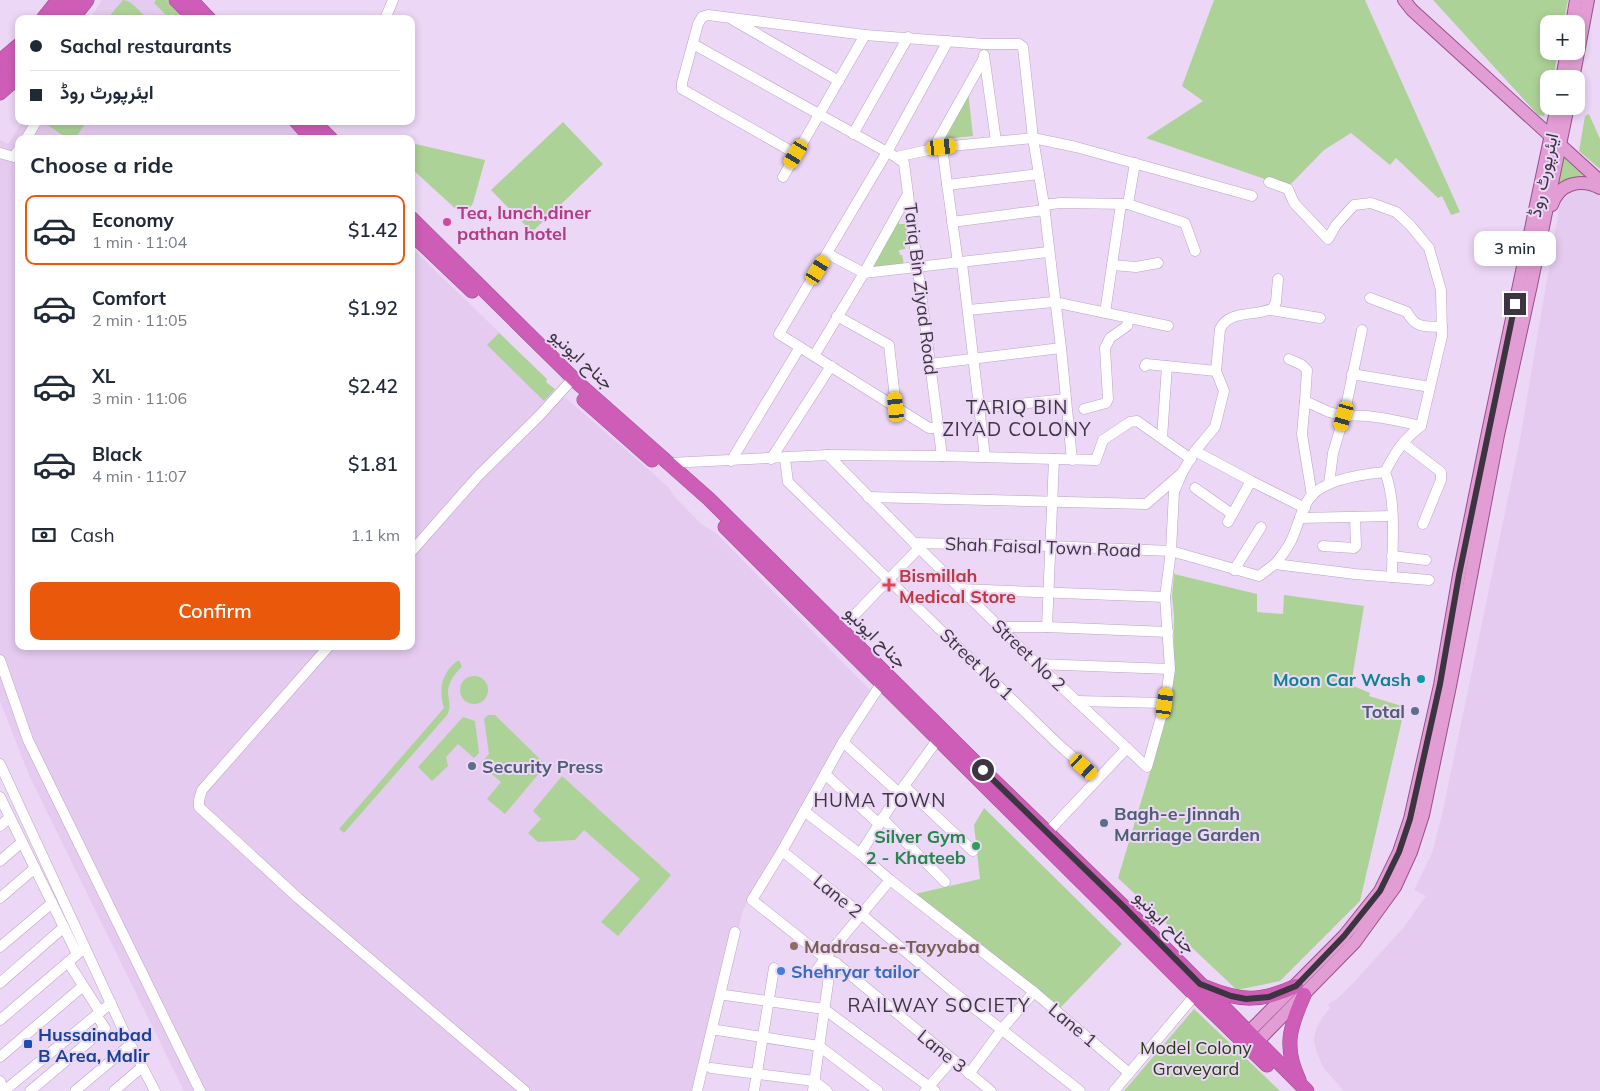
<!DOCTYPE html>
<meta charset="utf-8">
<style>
:root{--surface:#fff;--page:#f6f6f7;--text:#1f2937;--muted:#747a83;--line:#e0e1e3;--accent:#ea580c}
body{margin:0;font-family:Mulish,Vazirmatn,sans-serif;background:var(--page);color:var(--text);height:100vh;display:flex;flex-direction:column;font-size:19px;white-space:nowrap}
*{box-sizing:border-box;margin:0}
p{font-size:16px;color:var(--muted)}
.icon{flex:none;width:28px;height:28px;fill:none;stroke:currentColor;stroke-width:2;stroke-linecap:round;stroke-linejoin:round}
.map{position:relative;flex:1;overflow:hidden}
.drawer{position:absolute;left:15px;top:135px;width:400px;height:515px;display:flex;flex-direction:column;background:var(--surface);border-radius:10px;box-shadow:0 2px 8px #0003}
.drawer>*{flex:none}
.hud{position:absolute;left:15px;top:15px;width:400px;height:110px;border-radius:10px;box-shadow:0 2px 8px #0003;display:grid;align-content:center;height:110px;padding:0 15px;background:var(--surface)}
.tools{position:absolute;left:1540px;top:15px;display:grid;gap:10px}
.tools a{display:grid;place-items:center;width:45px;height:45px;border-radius:10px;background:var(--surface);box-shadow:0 2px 8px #0003;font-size:25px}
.end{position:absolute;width:22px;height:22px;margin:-11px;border:6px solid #3c3440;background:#fff;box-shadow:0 0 0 2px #fff}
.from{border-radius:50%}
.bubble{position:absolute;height:35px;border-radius:10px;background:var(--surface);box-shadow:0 2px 8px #0003;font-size:16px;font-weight:600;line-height:35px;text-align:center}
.car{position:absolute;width:15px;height:30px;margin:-15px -8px;border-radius:6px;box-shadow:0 0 4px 1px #0007;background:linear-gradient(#f5c518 24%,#345 0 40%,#f5c518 0 76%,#345 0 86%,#f5c518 0)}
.hud b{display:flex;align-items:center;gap:18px;height:48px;font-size:19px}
.hud b+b{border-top:1px solid var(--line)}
.hud i{width:12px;height:12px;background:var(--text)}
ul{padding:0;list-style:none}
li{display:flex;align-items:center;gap:15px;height:70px;margin:0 10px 8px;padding:0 5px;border:2px solid transparent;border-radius:10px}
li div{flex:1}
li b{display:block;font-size:19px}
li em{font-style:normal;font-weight:600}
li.selected{border-color:var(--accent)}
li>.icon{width:45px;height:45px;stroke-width:1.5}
h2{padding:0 15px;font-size:22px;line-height:60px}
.pay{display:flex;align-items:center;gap:12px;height:55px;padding:0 15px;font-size:19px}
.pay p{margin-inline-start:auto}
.cta{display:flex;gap:10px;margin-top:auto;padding:10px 15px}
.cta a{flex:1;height:58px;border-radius:10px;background:var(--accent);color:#fff;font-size:20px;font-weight:600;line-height:58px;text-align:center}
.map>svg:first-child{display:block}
.built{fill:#e5cbf0}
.green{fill:#add298}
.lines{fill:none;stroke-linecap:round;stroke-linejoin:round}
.minor-casing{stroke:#b8a4c2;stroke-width:11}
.major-casing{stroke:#9b4f8d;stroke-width:14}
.highway-casing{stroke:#9b4f8d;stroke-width:15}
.minor{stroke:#fff;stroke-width:10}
.major{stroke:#e29ed4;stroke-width:12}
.highway{stroke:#ce5db7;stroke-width:14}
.route{stroke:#3c3440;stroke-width:6}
.hotel-dot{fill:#d1479c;stroke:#ecd7f6;stroke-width:2}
.health-dot{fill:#e0444e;stroke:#ecd7f6;stroke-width:2}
.culture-dot{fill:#0f9aa8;stroke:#ecd7f6;stroke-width:2}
.service-dot{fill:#5c6f8a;stroke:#ecd7f6;stroke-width:2}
.leisure-dot{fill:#2e9e5b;stroke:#ecd7f6;stroke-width:2}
.education-dot{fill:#8d6e63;stroke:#ecd7f6;stroke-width:2}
.shop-dot{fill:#3f7fe0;stroke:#ecd7f6;stroke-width:2}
.transit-dot{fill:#1a4fb4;stroke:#ecd7f6;stroke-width:2}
.labels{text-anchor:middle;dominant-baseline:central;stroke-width:4;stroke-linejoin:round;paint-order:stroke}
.street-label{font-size:18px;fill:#3c3440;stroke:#ecd7f6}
.hotel-label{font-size:18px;font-weight:bold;fill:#b23c85;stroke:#ecd7f6;text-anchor:start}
.health-label{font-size:18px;font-weight:bold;fill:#be3a42;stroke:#ecd7f6;text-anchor:start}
.culture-label{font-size:18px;font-weight:bold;fill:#0d838f;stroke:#ecd7f6;text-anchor:end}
.service-label{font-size:18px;font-weight:bold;fill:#4e5e75;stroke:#ecd7f6;text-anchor:start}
.leisure-label{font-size:18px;font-weight:bold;fill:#27864d;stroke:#ecd7f6;text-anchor:end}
.education-label{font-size:18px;font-weight:bold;fill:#785e54;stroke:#ecd7f6;text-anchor:start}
.shop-label{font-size:18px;font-weight:bold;fill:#366cbe;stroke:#ecd7f6;text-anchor:start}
.transit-label{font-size:18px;font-weight:bold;fill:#164399;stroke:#ecd7f6;text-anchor:start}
.park-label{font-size:18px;fill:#233c11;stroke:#ecd7f6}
.neighbourhood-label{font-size:19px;letter-spacing:1px;fill:#3c3440;stroke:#ecd7f6}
</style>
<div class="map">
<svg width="1600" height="1091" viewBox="0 0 1600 1091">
<rect width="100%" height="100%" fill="#ecd7f6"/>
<g class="built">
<path d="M102 0H167L185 19H90Z"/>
<path d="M23 121H285L302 139H19V646H411V247L547 379 546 382 561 397 568 400 656 476 670 489 673 495 701 524 716 533 871 691 743 910 701 1091H184L29 775 0 701V140L8 144Z"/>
<path d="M1576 187 1594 190 1600 195V1091H1344L1323 1067 1316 1050 1314 1040 1316 1029 1322 1018 1330 1008 1328 1004 1337 999 1355 981 1403 928 1426 896 1414 890 1432 853 1442 815 1519 445 1561 197Z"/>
</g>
<g class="green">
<path d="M123 0C131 0 138 10 144 15L140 19H107Z"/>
<path d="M156 0H167L185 19H170L154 3Z"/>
<path d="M1214 0H1365L1460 212 1451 215 1442 196 1438 198 1396 158 1390 165 1351 133 1324 150 1288 187 1146 138 1203 101 1182 86Z"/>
<path d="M1433 0H1568L1563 24H1549V51H1558L1553 79H1549V99L1544 116 1538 115Z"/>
<path d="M968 91 973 136 945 139Z"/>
<path d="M1589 114 1600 139V169L1579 151 1585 116Z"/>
<path d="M42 121H87L76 137 68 139Z"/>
<path d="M563 122 603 164 532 232 491 190Z"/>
<path d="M411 143 485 160 473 203 468 211H458L411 168Z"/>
<path d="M1563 155 1588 179 1558 189Z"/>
<path d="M899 215V224H907L909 245H905V249L899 250 900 255H902L904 264 870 268Z"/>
<path d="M499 333 547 379 546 382 555 389 544 401 487 345Z"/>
<path d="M1174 574 1257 594V612L1283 614 1284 595 1364 606 1351 685 1370 693 1369 696 1405 707 1360 901 1280 981 1237 990 1118 878 1166 719 1173 687 1174 615 1172 596Z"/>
<path d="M459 660 462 667C455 673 449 681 448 691 448 700 452 706 447 715L344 833 339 829 444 708C438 689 442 671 459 660Z"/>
<circle cx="474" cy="690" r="14"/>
<path d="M488 715H495L546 765 505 814 487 799 501 782 480 764 489 754 484 719Z"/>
<path d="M463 717 475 721 479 753 474 758 458 744 446 757 448 766 432 781 418 767Z"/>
<path d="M562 776 671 875 618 936 601 922 640 879 584 830 575 840 538 842 528 833 541 819 533 811Z"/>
<path d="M984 808 1122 944 1059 1009 915 894 980 879 974 825Z"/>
<path d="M1194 1009 1280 1091H1124Z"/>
</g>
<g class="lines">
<g class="minor-casing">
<g id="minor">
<path d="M385 19 393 0"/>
<path d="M733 20 839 81"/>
<path d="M693 44 896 157 942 147 1033 138 1076 147 1252 196"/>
<path d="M984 55 996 141"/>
<path d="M853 134 908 37"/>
<path d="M26 139 35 124"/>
<path d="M942 147 958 263"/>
<path d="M933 149 984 58"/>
<path d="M0 153 14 157 19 149"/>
<path d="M796 154 682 89V83L698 24 702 17 708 15 865 35"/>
<path d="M896 157 904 163 942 456"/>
<path d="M783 177 865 35 984 44H1019L1023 47 1033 138 1044 205 1061 348 1072 460"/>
<path d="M1269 182 1288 189 1294 203 1328 239 1336 225 1354 205 1371 203 1396 212 1410 225 1429 248 1441 290 1442 336 1421 426"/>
<path d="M947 185 1039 174"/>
<path d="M1128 204 1135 163"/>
<path d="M1044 205 1060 203 1128 204 1185 223 1195 251"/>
<path d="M952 222 1044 210"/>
<path d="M828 254 864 273 1048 252"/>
<path d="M962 263 985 457"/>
<path d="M1112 265 1136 267 1158 263"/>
<path d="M1370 298 1407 312C1416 329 1425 326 1442 327"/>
<path d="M968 310 1054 302 1168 326"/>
<path d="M1271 310 1320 318"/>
<path d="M1105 313 1121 204"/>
<path d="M837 316 889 345 896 407"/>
<path d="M814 356 864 273 908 194"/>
<path d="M1289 359 1302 365 1307 370 1305 401"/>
<path d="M930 364 1061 348"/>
<path d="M1145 366 1146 364 1216 371"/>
<path d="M1352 374 1430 387"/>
<path d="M979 408 1066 399"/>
<path d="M1084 409 1106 403 1108 399 1105 348 1110 338 1127 326 1129 318"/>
<path d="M938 428H929L779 334 887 152 948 41"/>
<path d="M1162 438 1167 366"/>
<path d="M1403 443 1441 472V480L1423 524"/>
<path d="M1195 451 1251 481 1305 508"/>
<path d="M828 455 919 548 1036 663 1147 767 1165 703 1170 669 1165 597 1171 551 1174 492 1182 473"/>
<path d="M771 459 831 366"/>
<path d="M785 459 788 482 1058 744 1097 778"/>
<path d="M731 461 800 347"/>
<path d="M670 463 828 455 942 456 1096 460 1103 440 1130 422 1137 421 1191 459"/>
<path d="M1329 484 1333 453 1344 416C1370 414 1395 420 1421 426 1403 440 1396 451 1385 472"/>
<path d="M1195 488 1232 514"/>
<path d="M1312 496 1302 434 1305 401 1329 412 1344 416 1362 330"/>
<path d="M868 497 1146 504 1182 473 1195 451 1215 427 1224 391 1216 371 1220 329C1229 309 1257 317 1273 308L1276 302 1278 279"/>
<path d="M1300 518 1392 516"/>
<path d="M1228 522 1251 481"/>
<path d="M914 543 1051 546 1171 551 1259 576 1275 564 1355 574 1429 580"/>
<path d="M1323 546 1354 548 1356 546 1355 517"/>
<path d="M411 552 479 475 539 416 568 384"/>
<path d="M1392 556 1426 560"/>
<path d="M1275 564C1281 557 1287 549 1291 541 1298 527 1301 507 1312 495 1328 479 1363 474 1385 472 1397 503 1392 544 1392 577"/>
<path d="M1234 570 1261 527"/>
<path d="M960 589 1165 597"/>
<path d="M999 627H1047L1168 632"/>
<path d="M1047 627 1054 459"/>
<path d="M841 629 919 548"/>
<path d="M329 646 202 790 199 800V807L298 898 525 1091"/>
<path d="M0 660 28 740 200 1091"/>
<path d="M1037 664 1170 669"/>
<path d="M881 684 843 742 782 851 752 900 825 958 836 963 991 1091"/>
<path d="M1076 701 1165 703"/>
<path d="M843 742 899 793"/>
<path d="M0 764 125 1034 155 1091"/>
<path d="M825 774 879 824"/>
<path d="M904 786 973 851"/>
<path d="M0 797 77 954"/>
<path d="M804 811 860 854 890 880 1034 992 1129 1073"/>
<path d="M882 818 945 882"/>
<path d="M0 826 10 817"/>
<path d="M1047 833 1127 748"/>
<path d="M782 851 861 914 951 990 1080 1091"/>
<path d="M860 854 899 793 938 739"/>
<path d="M0 861 22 842"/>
<path d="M0 898 35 868"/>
<path d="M0 947 52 903"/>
<path d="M68 962 100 1012"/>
<path d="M814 974 825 958 890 880"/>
<path d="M0 983 64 927"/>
<path d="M725 995 824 1009 935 1091"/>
<path d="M0 1020 81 951"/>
<path d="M717 1030 819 1046 878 1091"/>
<path d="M0 1057 83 986"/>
<path d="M711 1068 814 1081 827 1091"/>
<path d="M969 1074 1002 1029 1034 992"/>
<path d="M0 1081 4 1091 111 1003"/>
<path d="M30 1091 105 1028 96 1015"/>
<path d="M75 1091 130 1045"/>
<path d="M114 1091 142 1067"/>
<path d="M697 1091 735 932"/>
<path d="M754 1091 774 968"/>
<path d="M813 1091 829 976 836 963"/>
<path d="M925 1091 952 1060"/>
<path d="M1114 1091 1195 995"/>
</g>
</g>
<g class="major-casing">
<g id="major">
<path d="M1404 0 1412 10 1600 181"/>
<path d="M1572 24 1576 0"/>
<path d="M1562 79 1567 51"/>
<path d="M1573 79 1588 0"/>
<path d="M1552 205C1559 183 1581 178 1600 188"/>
<path d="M1241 1040 1344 936 1380 891 1399 852 1410 819 1440 685 1459 575 1488 432 1557 106"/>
<path d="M1257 1042 1355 942 1395 887 1411 852 1423 815 1450 686 1498 435 1531 285 1568 106"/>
</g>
</g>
<g class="highway-casing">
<g id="highway">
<path d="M176 0 195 19"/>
<path d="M191 0 209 19"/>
<path d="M43 19 58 0"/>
<path d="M58 19 73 0"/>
<path d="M72 19 87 0"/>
<path d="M0 61 19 45"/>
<path d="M0 78 19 61"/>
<path d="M0 93 19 76"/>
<path d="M296 121 312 139"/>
<path d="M313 121 331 139"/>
<path d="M411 218 579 384 709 499 983 770 1124 907 1307 1091"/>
<path d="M411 233 472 291"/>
<path d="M584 400 652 460"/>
<path d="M725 527 1195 995 1267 1065"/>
<path d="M1205 987C1241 1002 1261 1002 1296 986"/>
<path d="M1299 1080C1283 1046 1290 1027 1304 995"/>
</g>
</g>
<use href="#minor" class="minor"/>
<use href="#major" class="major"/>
<use href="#highway" class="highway"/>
</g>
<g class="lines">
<path class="route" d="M983 770 1124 907 1200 984 1231 996 1246 999 1269 997 1296 986 1344 936 1380 891 1399 852 1410 819 1440 684 1459 575 1515 304"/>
</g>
<circle class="hotel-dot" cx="447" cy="222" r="5"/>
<path class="health-dot" d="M886.5 577.5h5v5h5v5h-5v5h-5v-5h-5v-5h5z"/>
<circle class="culture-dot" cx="1421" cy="679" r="5"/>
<g class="service-dot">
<circle cx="1415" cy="711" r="5"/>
<circle cx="472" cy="766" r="5"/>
<circle cx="1104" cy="823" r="5"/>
</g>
<circle class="leisure-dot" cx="976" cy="846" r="5"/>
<circle class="education-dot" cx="794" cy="946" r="5"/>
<circle class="shop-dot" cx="781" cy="971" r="5"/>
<rect class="transit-dot" x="23" y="1039" width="10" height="10" rx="2.5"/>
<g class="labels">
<g class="street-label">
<text transform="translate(1543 175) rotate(-78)">ایئرپورٹ روڈ</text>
<text transform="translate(921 289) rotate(83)">Tariq Bin Ziyad Road</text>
<text transform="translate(582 359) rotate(43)">جناح ایونیو</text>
<text transform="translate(1043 547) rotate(2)">Shah Faisal Town Road</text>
<text transform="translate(876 637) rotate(45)">جناح ایونیو</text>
<text transform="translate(1029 655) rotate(44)">Street No 2</text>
<text transform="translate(977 664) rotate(44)">Street No 1</text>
<text transform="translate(838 896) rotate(39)">Lane 2</text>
<text transform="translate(1165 922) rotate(46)">جناح ایونیو</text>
<text transform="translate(1073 1025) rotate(40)">Lane 1</text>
<text transform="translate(942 1051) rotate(39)">Lane 3</text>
</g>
<g class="hotel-label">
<text x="457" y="212">Tea, lunch,diner<tspan x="457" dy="21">pathan hotel</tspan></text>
</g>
<g class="health-label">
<text x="899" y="575">Bismillah<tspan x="899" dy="21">Medical Store</tspan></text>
</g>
<g class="culture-label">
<text x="1411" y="679">Moon Car Wash</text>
</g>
<g class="service-label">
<text x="1405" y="711" text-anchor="end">Total</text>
<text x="482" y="766">Security Press</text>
<text x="1114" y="813">Bagh-e-Jinnah<tspan x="1114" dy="21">Marriage Garden</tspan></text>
</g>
<g class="leisure-label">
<text x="966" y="836">Silver Gym<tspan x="966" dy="21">2 - Khateeb</tspan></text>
</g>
<g class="education-label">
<text x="804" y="946">Madrasa-e-Tayyaba</text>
</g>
<g class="shop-label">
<text x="791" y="971">Shehryar tailor</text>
</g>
<g class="transit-label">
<text x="38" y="1034">Hussainabad<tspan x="38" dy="21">B Area, Malir</tspan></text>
</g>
<g class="park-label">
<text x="1196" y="1047">Model Colony<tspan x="1196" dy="21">Graveyard</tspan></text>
</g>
<g class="neighbourhood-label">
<text x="1017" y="407">TARIQ BIN<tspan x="1017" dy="22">ZIYAD COLONY</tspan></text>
<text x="880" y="800">HUMA TOWN</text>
<text x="939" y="1005">RAILWAY SOCIETY</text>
</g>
</g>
</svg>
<div class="tools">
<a>+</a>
<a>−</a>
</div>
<i class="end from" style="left:983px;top:770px"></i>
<i class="end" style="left:1515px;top:304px"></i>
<div class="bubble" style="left:1474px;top:231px;width:82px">3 min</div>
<i class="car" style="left:942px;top:147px;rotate:84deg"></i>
<i class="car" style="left:796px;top:154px;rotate:211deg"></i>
<i class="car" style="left:818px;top:270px;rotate:32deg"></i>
<i class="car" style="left:896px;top:407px;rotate:354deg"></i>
<i class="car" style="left:1344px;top:416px;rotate:196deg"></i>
<i class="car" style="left:1165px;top:703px;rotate:8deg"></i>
<i class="car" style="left:1084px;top:767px;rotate:132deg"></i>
<div class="hud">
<b><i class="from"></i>Sachal restaurants</b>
<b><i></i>ایئرپورٹ روڈ</b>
</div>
<section class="drawer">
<h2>Choose a ride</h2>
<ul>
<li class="selected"><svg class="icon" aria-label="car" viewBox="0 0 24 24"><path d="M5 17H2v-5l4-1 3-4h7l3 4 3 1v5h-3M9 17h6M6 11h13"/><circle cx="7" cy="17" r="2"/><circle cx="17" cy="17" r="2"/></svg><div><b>Economy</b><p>1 min · 11:04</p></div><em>$1.42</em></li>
<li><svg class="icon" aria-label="car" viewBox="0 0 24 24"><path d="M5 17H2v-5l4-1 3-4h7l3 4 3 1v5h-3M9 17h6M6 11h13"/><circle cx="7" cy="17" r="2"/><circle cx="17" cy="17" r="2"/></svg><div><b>Comfort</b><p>2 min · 11:05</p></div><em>$1.92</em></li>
<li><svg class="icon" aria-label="car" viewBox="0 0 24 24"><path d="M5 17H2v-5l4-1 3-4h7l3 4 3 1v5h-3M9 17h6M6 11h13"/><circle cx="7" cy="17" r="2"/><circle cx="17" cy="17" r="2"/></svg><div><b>XL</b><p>3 min · 11:06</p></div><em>$2.42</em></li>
<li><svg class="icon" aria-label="car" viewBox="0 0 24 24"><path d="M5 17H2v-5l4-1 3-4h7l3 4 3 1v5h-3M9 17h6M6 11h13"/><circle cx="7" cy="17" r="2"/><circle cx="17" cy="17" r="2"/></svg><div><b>Black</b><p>4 min · 11:07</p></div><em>$1.81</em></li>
</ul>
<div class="pay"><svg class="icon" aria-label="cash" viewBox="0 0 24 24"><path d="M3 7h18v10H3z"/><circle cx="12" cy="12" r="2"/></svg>Cash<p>1.1 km</p></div>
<div class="cta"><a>Confirm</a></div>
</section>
</div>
